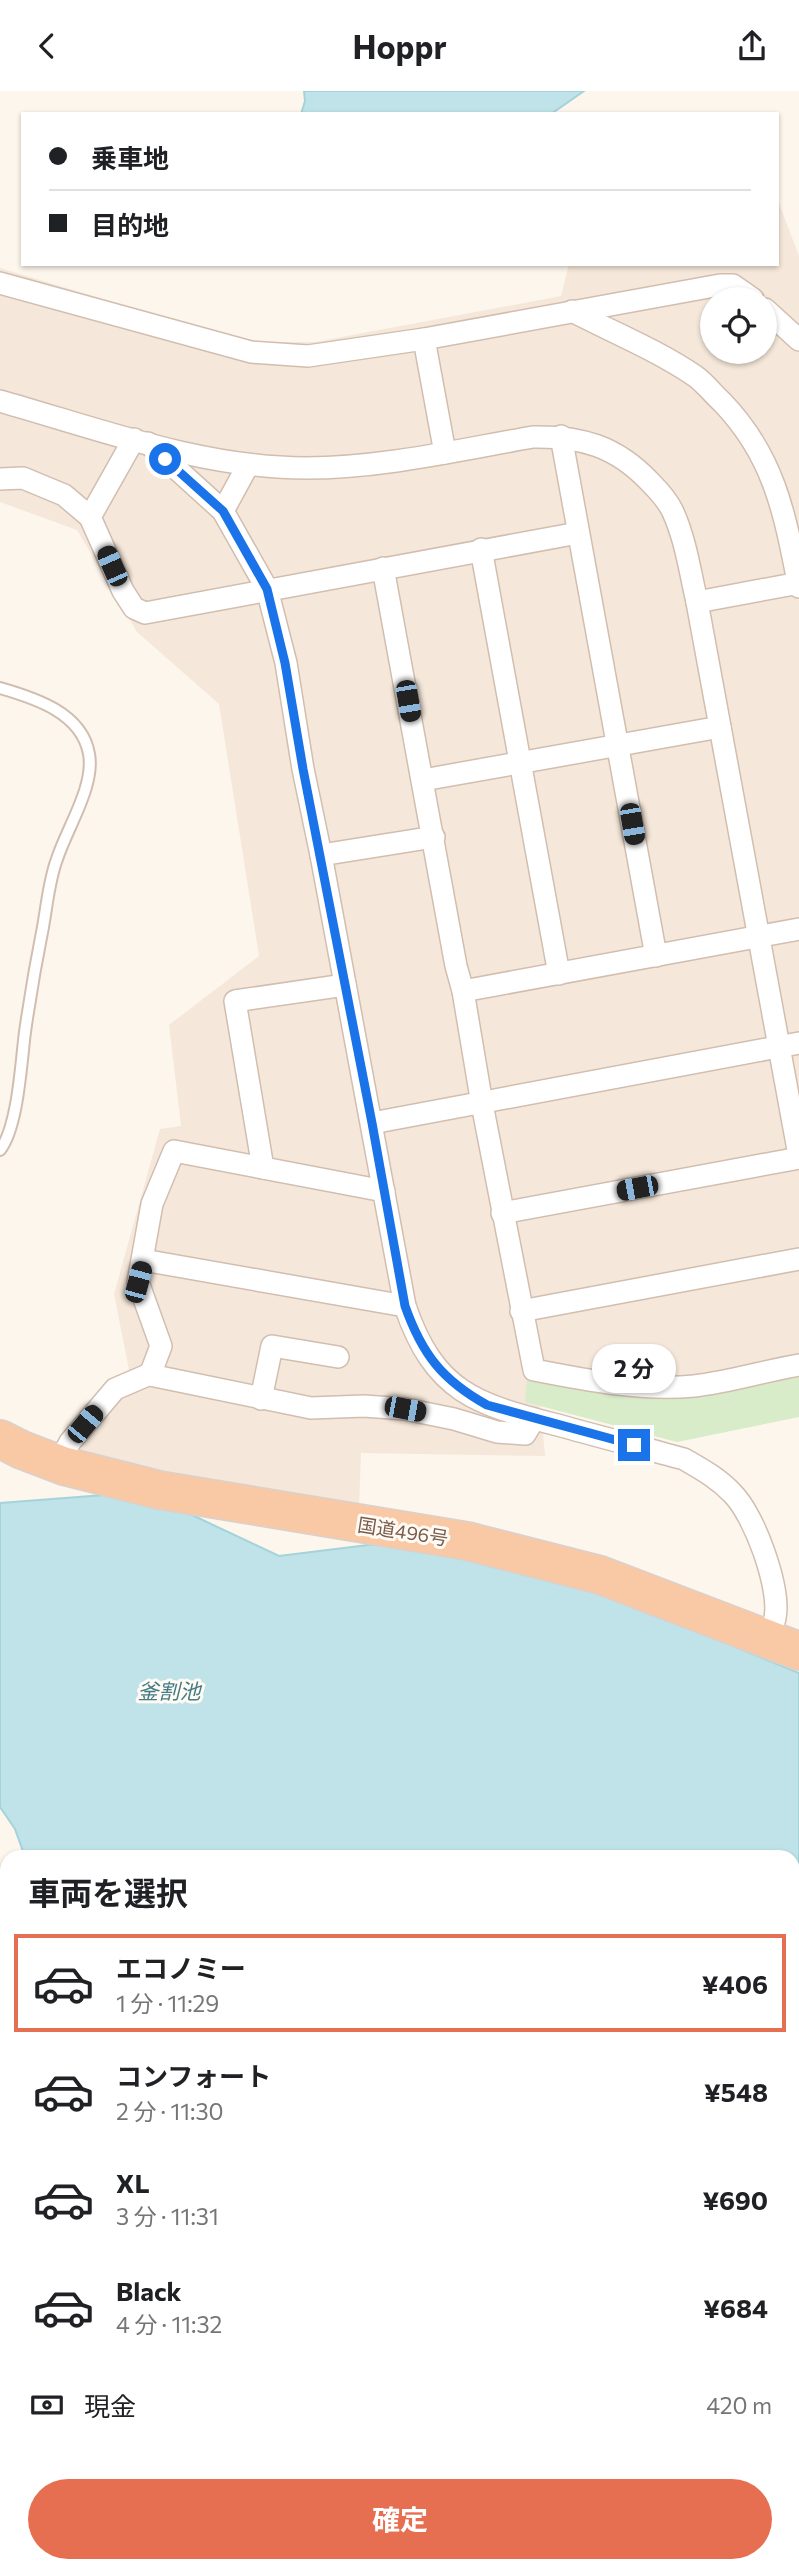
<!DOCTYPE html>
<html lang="ja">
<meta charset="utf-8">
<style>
:root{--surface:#fff;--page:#f6f6f6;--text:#202124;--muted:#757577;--line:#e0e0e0;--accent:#e76f51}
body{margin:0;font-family:Commissioner,"Noto Sans JP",sans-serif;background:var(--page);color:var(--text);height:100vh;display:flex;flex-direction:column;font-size:26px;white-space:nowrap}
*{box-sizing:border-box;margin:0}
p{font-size:23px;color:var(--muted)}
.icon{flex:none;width:38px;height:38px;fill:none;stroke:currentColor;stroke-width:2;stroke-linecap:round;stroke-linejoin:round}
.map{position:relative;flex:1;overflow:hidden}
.details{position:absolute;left:0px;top:1759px;width:800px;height:723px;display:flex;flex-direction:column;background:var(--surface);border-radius:21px 21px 0 0;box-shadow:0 2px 5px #0004}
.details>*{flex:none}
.hud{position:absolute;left:21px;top:21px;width:758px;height:154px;border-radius:0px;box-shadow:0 2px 5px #0004;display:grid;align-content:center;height:154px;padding:0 28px;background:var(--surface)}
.controls{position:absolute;left:700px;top:196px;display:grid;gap:14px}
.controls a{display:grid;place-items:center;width:77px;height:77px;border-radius:50%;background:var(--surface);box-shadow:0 2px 5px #0004;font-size:35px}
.end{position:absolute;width:32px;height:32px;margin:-16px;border:9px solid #1a73e8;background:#fff;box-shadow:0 0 0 4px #fff}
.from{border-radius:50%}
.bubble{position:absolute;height:49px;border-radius:24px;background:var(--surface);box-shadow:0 2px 5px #0004;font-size:23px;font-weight:700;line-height:49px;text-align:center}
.car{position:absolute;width:21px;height:42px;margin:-21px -10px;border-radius:9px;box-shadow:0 0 5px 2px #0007;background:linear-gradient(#222 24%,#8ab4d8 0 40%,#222 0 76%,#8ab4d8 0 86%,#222 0)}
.hud b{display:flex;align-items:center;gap:24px;height:66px;font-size:26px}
.hud b+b{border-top:2px solid var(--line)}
.hud i{width:18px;height:18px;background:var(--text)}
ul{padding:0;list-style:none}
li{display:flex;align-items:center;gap:21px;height:98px;margin:0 14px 10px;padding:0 14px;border:4px solid transparent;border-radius:0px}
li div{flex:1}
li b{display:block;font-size:26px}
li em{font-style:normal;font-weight:700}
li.on{border-color:var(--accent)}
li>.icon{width:63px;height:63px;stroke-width:1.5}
h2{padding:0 28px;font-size:32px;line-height:84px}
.pay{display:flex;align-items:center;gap:18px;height:77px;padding:0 28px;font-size:26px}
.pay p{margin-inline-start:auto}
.button{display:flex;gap:14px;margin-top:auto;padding:14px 28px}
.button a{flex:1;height:80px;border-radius:42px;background:var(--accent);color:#fff;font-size:28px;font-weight:700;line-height:80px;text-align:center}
header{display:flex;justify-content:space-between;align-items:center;height:91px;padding:0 28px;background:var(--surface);font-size:32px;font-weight:700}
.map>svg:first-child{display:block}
.residential{fill:#f5e8da;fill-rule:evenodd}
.green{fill:#d8ecc9}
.water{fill:#bfe3e8;stroke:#a5d3da;stroke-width:2}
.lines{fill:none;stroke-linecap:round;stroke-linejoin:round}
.service-casing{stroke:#d1beb0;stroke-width:14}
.minor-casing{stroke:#d1beb0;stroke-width:24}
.trunk-casing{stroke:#dad1cd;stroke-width:40}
.service{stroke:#fff;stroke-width:10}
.minor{stroke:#fff;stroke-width:21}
.trunk{stroke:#f9c8a4;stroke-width:37}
.route{stroke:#1a73e8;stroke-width:9}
.labels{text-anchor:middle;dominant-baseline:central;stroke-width:6;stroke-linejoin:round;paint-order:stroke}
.street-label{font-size:19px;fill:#7a5c4d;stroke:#fffaf3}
.water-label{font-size:21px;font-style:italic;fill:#437c86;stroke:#fffaf3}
</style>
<header><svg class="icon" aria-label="back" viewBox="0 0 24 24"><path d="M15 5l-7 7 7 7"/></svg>Hoppr<svg class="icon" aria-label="share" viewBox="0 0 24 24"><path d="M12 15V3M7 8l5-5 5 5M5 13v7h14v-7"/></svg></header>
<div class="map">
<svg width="799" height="2481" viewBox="0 0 799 2481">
<rect width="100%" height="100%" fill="#fdf6ec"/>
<path class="residential" d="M777 107 799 165V1291L539 1298 545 1365 361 1362 359 1415 193 1398 77 1361 129 1279 114 1203 160 1038 181 1035 169 934 259 865 219 613 137 541 77 439 0 411V177L246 251H315L561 205 569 173H777ZM712 208H765V261H712Z"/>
<path class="green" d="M799 1282V1326L677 1351 525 1311 527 1288 668 1304Z"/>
<g class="water">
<path d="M304 0H584L551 23H301L305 10Z"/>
<path d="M117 1403 173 1415 279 1465 392 1451 582 1493 799 1582V1936L793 1934V1766H25L15 1738 0 1716V1412Z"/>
</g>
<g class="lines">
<g class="service-casing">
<path id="service" d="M0 597C35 607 82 622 89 663 95 695 67 737 57 768 49 789 47 814 43 836 36 871 30 906 25 941 21 972 18 1036 0 1059"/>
</g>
<g class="minor-casing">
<g id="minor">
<path d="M0 192 251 261 308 265 424 248 720 194H733L753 208"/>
<path d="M765 218 799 249"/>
<path d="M572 220C612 241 657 259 695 285 705 292 713 303 722 311 775 366 785 424 799 496"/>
<path d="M424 248 445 362"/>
<path d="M0 310C99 338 202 377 306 377 382 377 458 359 533 346 581 345 616 355 650 391 659 400 668 410 673 421 686 450 690 481 697 511L799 1064"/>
<path d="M561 345 656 865"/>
<path d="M134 348 90 426 123 500 134 517 145 522 578 442"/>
<path d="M148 352 223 420 267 498 286 572 303 678 321 764 405 1215C436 1306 481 1314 565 1336 604 1347 644 1357 684 1368 701 1378 718 1387 732 1402 754 1423 781 1497 775 1527 774 1534 769 1541 766 1547"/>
<path d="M0 388 23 387 64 404 90 426"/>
<path d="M223 420 248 374"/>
<path d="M481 458 559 883"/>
<path d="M383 477 456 875 463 900 482 1013 534 1279C585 1289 641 1300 694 1295 729 1291 764 1280 799 1274"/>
<path d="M697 511 799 492"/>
<path d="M423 689 720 636"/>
<path d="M321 764 434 746"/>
<path d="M463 900 799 838"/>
<path d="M372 1032 799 952"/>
<path d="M263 1077 235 910 345 894"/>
<path d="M384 1100 174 1060 152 1113 138 1191 161 1255 150 1284 311 1317 364 1315 405 1318 454 1328 497 1341 525 1343 534 1328"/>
<path d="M502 1122 799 1067"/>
<path d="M143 1169 405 1215"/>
<path d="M521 1220 799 1168"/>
<path d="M261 1308 272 1255 338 1266"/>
<path d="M58 1373 70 1351 115 1298 150 1283"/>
<path d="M793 2090H799"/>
<path d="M793 2154 799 2201"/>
<path d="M0 2186H7"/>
<path d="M793 2390 799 2401"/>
<path d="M793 2447 799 2437"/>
<path d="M207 2474 215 2481"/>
<path d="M604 2474V2481"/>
<path d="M781 2481 783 2474"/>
</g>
</g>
<g class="trunk-casing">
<path id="trunk" d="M0 1348 22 1359 64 1375 159 1399 467 1450 600 1484 799 1560"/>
</g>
<use href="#service" class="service"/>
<use href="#minor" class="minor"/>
<use href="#trunk" class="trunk"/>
</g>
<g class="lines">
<path class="route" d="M165 368 223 420 267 498 285 572 303 678 372 1032 405 1215C422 1263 442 1289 487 1314L634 1354"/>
</g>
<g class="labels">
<g class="street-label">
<text transform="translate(403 1440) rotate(9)">国道496号</text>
</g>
<g class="water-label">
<text x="169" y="1599">釜割池</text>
</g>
</g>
</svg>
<div class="controls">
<a><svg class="icon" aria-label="locate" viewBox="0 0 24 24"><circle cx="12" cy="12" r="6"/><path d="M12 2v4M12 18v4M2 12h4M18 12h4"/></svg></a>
</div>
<i class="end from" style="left:165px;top:368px"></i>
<i class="end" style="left:634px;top:1354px"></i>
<div class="bubble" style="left:592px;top:1253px;width:84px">2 分</div>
<i class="car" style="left:112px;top:475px;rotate:336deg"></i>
<i class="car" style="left:408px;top:610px;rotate:170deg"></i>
<i class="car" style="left:632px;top:733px;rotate:170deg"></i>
<i class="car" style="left:637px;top:1097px;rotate:259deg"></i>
<i class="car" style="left:138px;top:1191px;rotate:15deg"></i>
<i class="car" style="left:405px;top:1318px;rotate:101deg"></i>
<i class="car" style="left:85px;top:1333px;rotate:40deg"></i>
<div class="hud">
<b><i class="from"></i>乗車地</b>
<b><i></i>目的地</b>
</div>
<section class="details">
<h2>車両を選択</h2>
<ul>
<li class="on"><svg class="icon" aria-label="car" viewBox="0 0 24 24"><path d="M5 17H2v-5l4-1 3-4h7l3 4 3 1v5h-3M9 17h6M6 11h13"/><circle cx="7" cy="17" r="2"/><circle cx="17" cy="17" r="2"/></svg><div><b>エコノミー</b><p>1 分 · 11:29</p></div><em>¥406</em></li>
<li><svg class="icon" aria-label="car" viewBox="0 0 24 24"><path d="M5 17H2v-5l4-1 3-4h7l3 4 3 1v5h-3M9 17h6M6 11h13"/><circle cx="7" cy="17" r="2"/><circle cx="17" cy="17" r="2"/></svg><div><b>コンフォート</b><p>2 分 · 11:30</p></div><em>¥548</em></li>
<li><svg class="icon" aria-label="car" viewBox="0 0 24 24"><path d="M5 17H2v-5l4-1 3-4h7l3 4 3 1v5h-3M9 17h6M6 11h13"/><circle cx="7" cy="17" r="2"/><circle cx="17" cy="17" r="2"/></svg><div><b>XL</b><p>3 分 · 11:31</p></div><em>¥690</em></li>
<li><svg class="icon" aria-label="car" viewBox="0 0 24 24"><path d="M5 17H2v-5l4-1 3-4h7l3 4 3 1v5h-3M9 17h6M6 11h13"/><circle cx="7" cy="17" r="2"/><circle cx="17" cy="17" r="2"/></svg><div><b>Black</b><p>4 分 · 11:32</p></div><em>¥684</em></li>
</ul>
<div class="pay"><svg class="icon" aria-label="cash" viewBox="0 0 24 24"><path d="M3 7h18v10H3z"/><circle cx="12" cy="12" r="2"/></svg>現金<p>420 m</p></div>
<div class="button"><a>確定</a></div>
</section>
</div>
